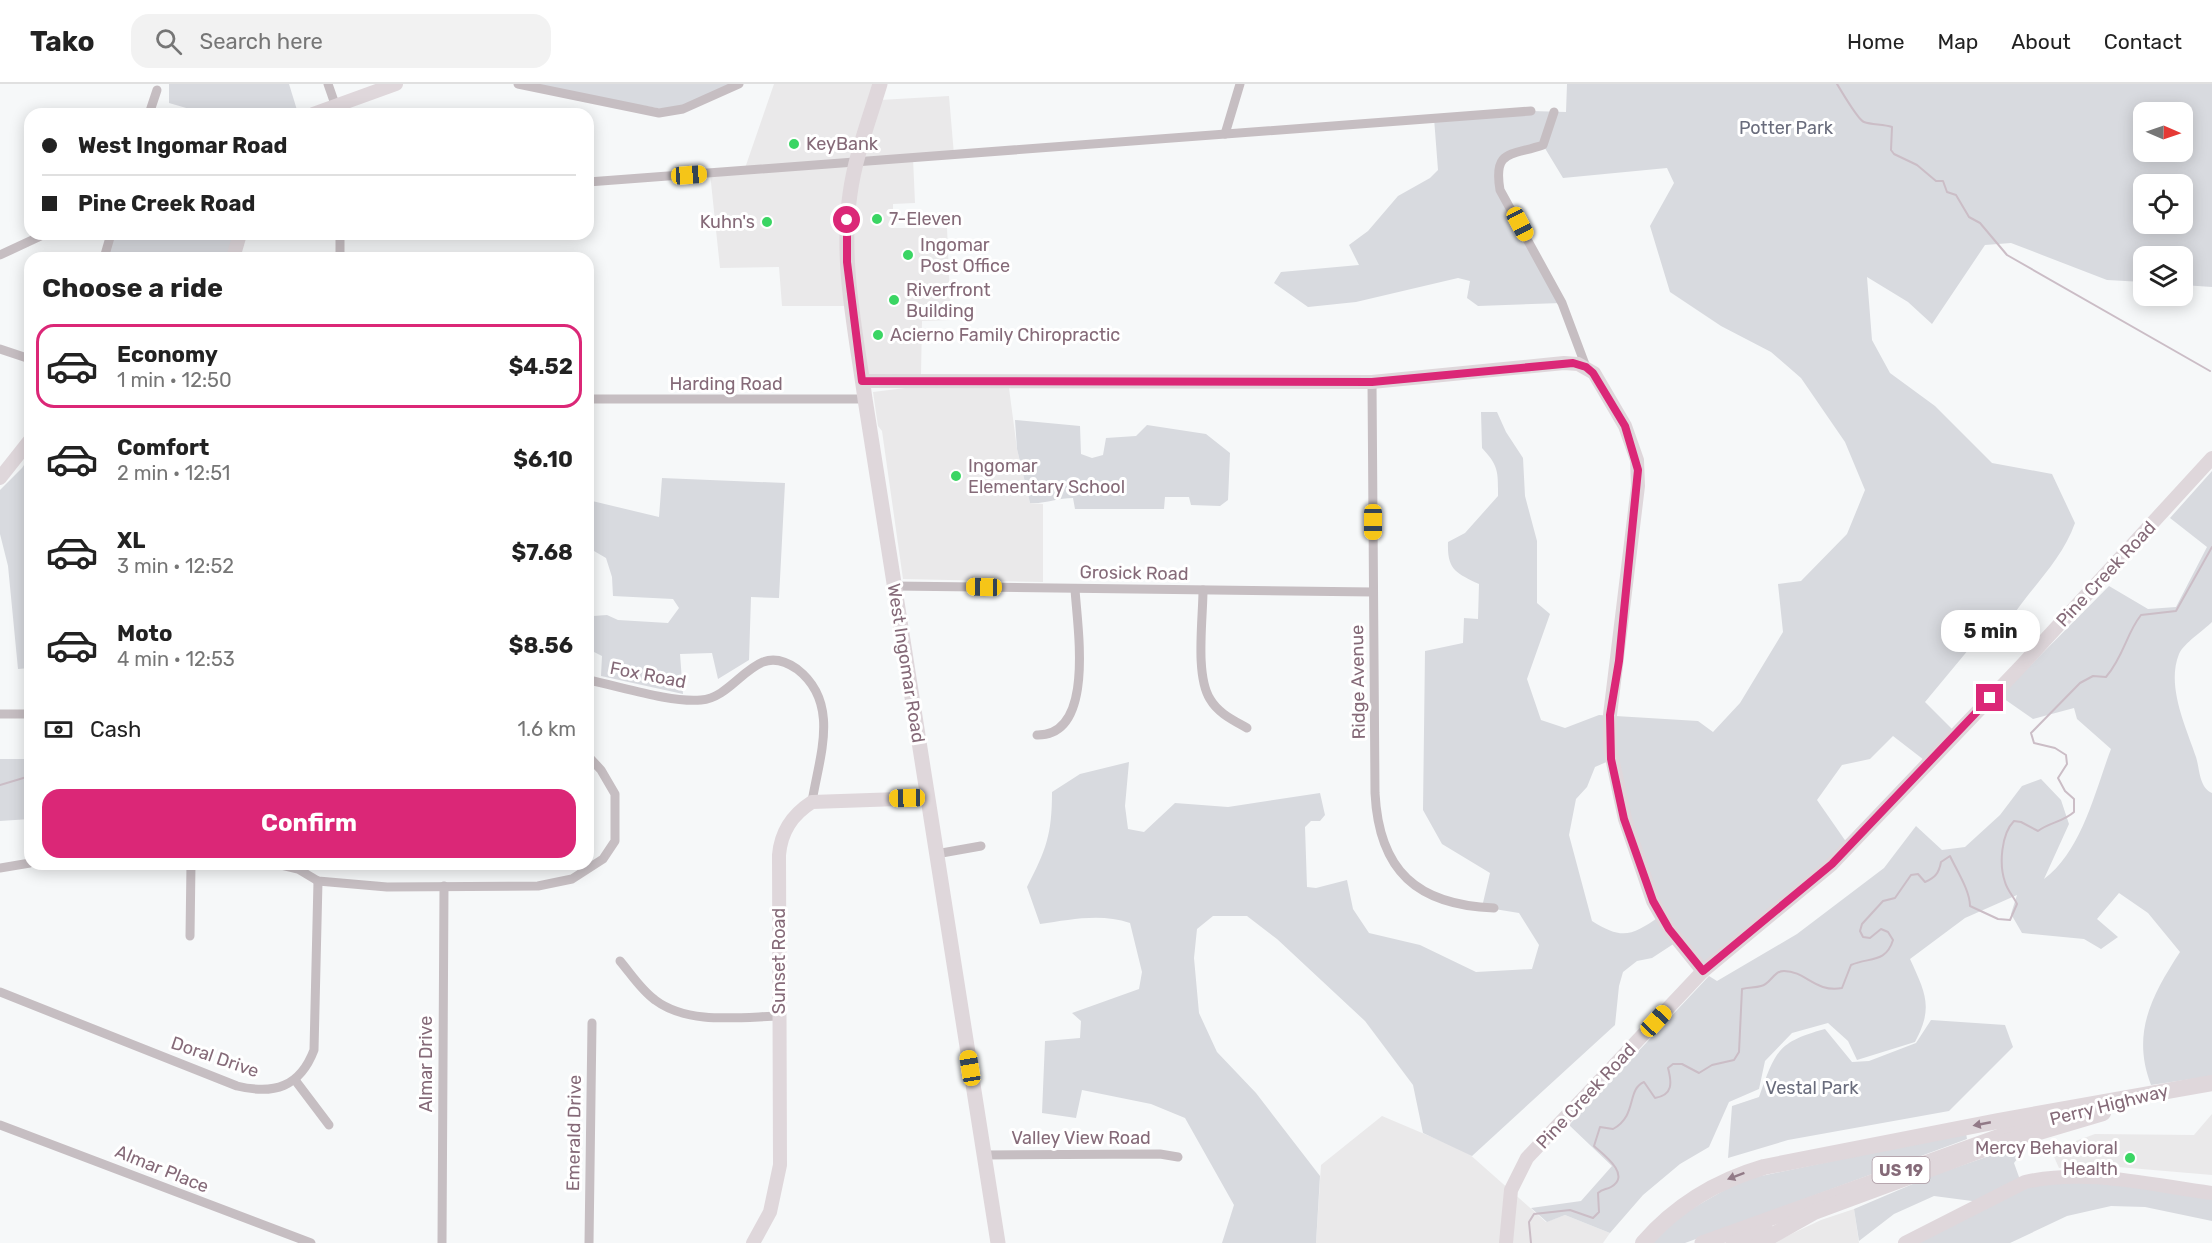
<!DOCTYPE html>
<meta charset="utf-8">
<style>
:root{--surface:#fff;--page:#f2f2f2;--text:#222;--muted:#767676;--line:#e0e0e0;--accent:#db2777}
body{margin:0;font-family:Rubik,sans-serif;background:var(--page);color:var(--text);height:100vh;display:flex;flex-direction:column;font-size:22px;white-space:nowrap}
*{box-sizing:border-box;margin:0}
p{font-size:20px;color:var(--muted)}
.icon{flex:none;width:33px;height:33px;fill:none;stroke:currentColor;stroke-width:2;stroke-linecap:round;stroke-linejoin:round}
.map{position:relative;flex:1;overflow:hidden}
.side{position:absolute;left:24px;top:168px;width:570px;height:618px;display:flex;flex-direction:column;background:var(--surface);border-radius:18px;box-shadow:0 3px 15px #0003}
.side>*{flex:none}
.banner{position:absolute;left:24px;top:24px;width:570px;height:132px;border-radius:18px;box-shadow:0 3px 15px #0003;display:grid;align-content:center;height:132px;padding:0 18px;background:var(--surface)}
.needle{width:39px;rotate:92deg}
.tools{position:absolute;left:2133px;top:18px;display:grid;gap:12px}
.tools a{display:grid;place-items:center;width:60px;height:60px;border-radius:12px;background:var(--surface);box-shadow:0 3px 15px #0003;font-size:30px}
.end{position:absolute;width:27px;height:27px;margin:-14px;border:8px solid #db2777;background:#fff;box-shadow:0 0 0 3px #fff}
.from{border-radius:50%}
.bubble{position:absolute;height:42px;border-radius:18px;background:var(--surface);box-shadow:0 3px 15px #0003;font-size:20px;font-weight:700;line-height:42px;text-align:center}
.car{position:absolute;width:18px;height:36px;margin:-18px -9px;border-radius:8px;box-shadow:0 0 4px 2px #0007;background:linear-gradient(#f5c518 24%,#345 0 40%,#f5c518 0 76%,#345 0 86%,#f5c518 0)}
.banner b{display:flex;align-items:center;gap:21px;height:57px;font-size:22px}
.banner b+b{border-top:2px solid var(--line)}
.banner i{width:15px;height:15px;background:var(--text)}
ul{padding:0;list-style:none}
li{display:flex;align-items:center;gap:18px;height:84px;margin:0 12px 9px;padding:0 6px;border:3px solid transparent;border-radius:18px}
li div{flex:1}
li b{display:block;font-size:22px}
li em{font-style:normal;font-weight:700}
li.current{border-color:var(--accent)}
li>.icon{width:54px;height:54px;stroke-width:1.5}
h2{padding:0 18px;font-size:27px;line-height:72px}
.pay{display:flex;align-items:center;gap:15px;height:66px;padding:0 18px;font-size:22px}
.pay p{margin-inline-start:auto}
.primary-button{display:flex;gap:12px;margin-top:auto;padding:12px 18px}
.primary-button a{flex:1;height:69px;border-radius:18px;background:var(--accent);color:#fff;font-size:24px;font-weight:700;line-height:69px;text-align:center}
header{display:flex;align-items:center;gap:36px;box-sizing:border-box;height:84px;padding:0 30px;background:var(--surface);border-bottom:2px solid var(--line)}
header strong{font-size:28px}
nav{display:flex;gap:33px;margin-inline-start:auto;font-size:21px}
.search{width:420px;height:54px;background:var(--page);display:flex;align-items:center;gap:15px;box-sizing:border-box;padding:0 21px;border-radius:18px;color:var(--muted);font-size:22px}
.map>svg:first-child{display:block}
.built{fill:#eae9ea}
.green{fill:#d8dadf;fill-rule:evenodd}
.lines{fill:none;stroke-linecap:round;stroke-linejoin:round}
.stream{stroke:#cbbdc6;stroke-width:2}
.street{stroke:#c6bec2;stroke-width:9}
.secondary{stroke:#dfd7db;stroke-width:14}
.primary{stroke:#dfd7db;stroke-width:15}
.highway{stroke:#dfd7db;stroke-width:16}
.oneway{fill:#927a87}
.route{stroke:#db2777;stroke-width:8}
.poi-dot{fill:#3ad563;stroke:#fff;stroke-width:2}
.labels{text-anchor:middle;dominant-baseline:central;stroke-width:6;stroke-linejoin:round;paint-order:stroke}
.shield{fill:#fff;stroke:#aa97a0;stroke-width:1.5}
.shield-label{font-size:16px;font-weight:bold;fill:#856a78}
.park-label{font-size:18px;fill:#696c7c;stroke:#fff}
.poi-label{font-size:18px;fill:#856a78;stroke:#fff;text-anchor:start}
.street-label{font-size:18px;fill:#856a78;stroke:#fff}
</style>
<header>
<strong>Tako</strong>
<div class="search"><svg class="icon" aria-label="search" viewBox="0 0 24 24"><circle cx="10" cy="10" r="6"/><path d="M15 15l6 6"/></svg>Search here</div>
<nav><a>Home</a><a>Map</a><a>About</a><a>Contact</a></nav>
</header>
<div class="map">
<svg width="2212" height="1159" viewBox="0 0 2212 1159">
<rect width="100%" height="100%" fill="#f6f8f9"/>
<g class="built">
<path d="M774 0H880L852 97V222H782L779 183 720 184 710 89 744 87Z"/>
<path d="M949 12 954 71 913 74 915 119 893 120V144H947L951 236 922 237 921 291H868L853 180 856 109 864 69 880 16Z"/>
<path d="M913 303 1009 304 1017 365 1030 419 1043 420V498L903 495 882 347 878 342 873 308Z"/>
<path d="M2212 1030V1091L2083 1080 2059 1084 2051 1066 2095 1050 2194 1051Z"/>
<path d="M1382 1032 1467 1068 1546 1138 1565 1131 1610 1149 1603 1159H1316L1321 1081Z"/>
<path d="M1854 1125 1859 1159H1772L1821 1136Z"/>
</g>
<g class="green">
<path d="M169 0H289L297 26 290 30H207L169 19Z"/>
<path d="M518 0H739L674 27Z"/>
<path d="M1567 0H2212V203L2183 201 2182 172H2144L2143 198 2107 196 2011 159 1985 161 1932 240 1908 218 1867 193 1872 256 1890 289 1935 322 1992 379 2052 390 2075 439C2059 484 2019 513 1999 555L1969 565 1925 618 1953 646 1924 676 1893 652 1870 675 1842 681 1817 716 1849 762 1703 887 1678 857 1652 874 1637 877 1623 888 1619 902 1615 941 1472 1072 1423 1049 1413 1001 1365 937 1277 855 1247 832H1213L1197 845 1194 874 1199 929 1217 968 1256 1009 1320 1092 1316 1159H1222L1234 1121 1185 1034 1151 1020 1082 1006 1076 1034 1042 1029 1045 957 1080 954 1081 937 1072 929 1139 905 1142 888 1130 839C1100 829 1070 836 1040 840L1027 803C1046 766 1052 751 1052 708L1080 690 1129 678 1125 722 1128 745 1144 748 1175 719 1228 723 1320 709 1325 731 1320 737H1311L1305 743 1307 803 1316 804 1347 796 1353 825 1369 849 1420 861 1476 888 1532 885 1539 861 1519 829 1482 823 1490 789 1442 760 1423 726 1425 567 1463 559 1464 534 1478 535 1479 500C1456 489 1447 486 1448 458L1465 449 1498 412C1498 388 1499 382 1482 364L1481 328H1497L1506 348 1523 374 1525 412 1537 457V519L1550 530 1527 595 1541 636 1565 644 1599 631 1698 637 1713 648 1740 619 1783 548 1778 500 1801 497 1847 450 1865 406 1845 358 1801 294 1771 268 1721 242 1670 208 1650 142 1674 99 1667 84 1563 94 1543 61 1500 77V106L1562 219 1478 222 1467 214 1470 197 1458 194 1356 218 1308 223 1274 199 1281 188 1359 181 1349 161 1368 147 1398 112 1430 94 1438 86 1434 34 1531 27 1566 28ZM2144 28H2182V68H2144ZM2144 100H2182V140H2144ZM1611 676 1660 832C1632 852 1622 856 1592 837L1569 751 1576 715 1587 703 1595 683Z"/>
<path d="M111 150H240L233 174H104Z"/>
<path d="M1015 336 1080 342 1081 370 1092 374 1103 371 1106 354 1136 352 1147 341 1206 350 1230 369 1228 416 1220 422 1191 421 1189 413H1165L1164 425H1075L1073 414C1058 414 1045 420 1030 419L1017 365Z"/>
<path d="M30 372V584L18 585 8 482 0 450V406L22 384Z"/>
<path d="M2212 387V538C2203 547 2184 559 2179 570 2166 602 2186 643 2196 673 2200 686 2199 703 2212 709V992L2151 1001C2131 949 2152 911 2180 868L2148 829 2119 809 2097 835 2118 853 2101 865 2084 855 2022 849 2011 830 2017 811 1965 834 1910 875C1925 908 1934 923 1915 958L1857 976 1848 957 1828 939 1792 949 1765 977 1759 1005 1729 1018 1709 1063 1680 1080 1643 1111 1610 1149 1565 1131 1547 1138 1531 1124 1581 1117 1612 1082 1569 1041 1709 892 1717 897 1797 850 1884 784 1916 742 1942 766 1965 763 2000 731 2022 702 2041 695 2061 716 2069 740 2044 795C2082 767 2095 707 2111 665L2077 635 2074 624 2033 635 2000 612 2109 502 2148 525 2176 523 2207 463 2170 434Z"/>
<path d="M662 394 785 399 779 514 751 513 749 576 718 595 712 569 680 570 683 610 601 592 602 572 588 565V537L593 532 607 531 618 536 668 539 679 524 673 515 613 512 612 493 606 474 594 467 588 468V416L659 433Z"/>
<path d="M0 675H30V735L0 737Z"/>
<path d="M1931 936 2005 941 2013 963 1949 1027 1788 1056 1728 1074 1732 1022 1759 1013C1775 968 1777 958 1825 945L1852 978 1869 977 1916 959Z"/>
<path d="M1966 1049 1967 1055 1685 1159H1650L1674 1135 1742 1096Z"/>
<path d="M2030 1058 2014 1079 2019 1093 2025 1098 2047 1093 2212 1109V1137L2145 1123 2111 1122 2067 1132 2010 1159H1905L1973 1124 1972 1117 1934 1112 1894 1130 1859 1157 1854 1125 1934 1091Z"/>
</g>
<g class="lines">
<g class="stream">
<path d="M1837 0C1842 8 1858 36 1864 38 1872 41 1883 40 1892 43L1891 66 1894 70 1917 81 1936 97H1943L1947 108 1956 111 1969 133 1980 139 2007 171 2210 287"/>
<path d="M0 701 30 692"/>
<path d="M1531 1159 1529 1138 1534 1130 1570 1126 1593 1134 1599 1128 1598 1109C1603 1104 1606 1106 1611 1103 1632 1091 1603 1070 1594 1062L1600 1043 1613 1045C1638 1031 1626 1006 1644 998L1655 1014C1673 1011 1672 999 1668 984L1673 980H1682L1699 989 1712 981 1734 976 1739 968 1742 905C1749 903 1755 904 1761 902 1771 900 1773 887 1784 887 1806 887 1815 909 1842 904L1851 881C1870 873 1886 879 1893 856L1888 848 1881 845 1870 854 1863 853 1860 847 1862 840 1883 817 1895 814 1911 791 1918 790 1925 798C1935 794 1939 789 1941 778L1950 772C1957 787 1970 807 1970 822L1998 835 2010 836 2017 820C2014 813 2007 806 2005 798 1999 781 2001 750 2014 737L2021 738 2038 747C2050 738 2063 738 2074 728V715L2065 707 2058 694 2067 680 2066 671 2055 664 2034 659 2031 649 2080 599 2093 592 2106 593C2124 572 2126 550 2141 531L2176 527 2212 463"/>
</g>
<g class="street">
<path d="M328 0 335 20"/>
<path d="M518 0 659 29 683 25 739 0"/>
<path d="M1554 28 1543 61C1511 72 1493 65 1500 106L1562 219 1586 283"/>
<path d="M149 30 157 6"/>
<path d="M1225 50 1240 0"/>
<path d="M588 98 1531 27"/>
<path d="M0 171 45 150"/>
<path d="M104 174 111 150"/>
<path d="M340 174V150"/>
<path d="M0 265 30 275"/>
<path d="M1372 298 1375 709C1379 787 1417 821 1494 824"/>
<path d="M588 315H865"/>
<path d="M894 502 1373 508"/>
<path d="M1203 506C1203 535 1195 591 1210 615 1218 629 1233 636 1247 644"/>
<path d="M588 596C619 602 671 619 701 616 726 614 741 587 763 578 776 573 787 578 797 585 841 619 819 673 812 718"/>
<path d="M0 630H30"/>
<path d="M1037 651C1096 652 1077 542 1075 505"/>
<path d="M936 770 981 762"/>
<path d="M69 780H70"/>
<path d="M277 780 298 785 318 797 387 803 538 802 572 795 603 775 615 757V710L601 686 588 672"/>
<path d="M0 784 30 779"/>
<path d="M190 852 191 780"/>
<path d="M620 877C631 890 641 906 655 916 688 941 740 933 779 932"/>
<path d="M0 908 237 1002C274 1011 300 1003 314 966L318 797"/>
<path d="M295 996 329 1041"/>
<path d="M0 1041 311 1159"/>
<path d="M984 1071 1160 1070 1178 1073"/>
<path d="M442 1159 444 802"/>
<path d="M589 1159 592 939"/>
</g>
<g class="secondary">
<path d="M313 30 396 0"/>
<path d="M233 174 240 150"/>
<path d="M863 297 1372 298 1564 279 1578 280 1594 289 1625 342 1637 376 1638 402 1610 631V664L1625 735 1653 817 1669 845 1703 887"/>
<path d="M0 394 30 356"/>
<path d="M753 1159 770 1128 780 1081 779 771C781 747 792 731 812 718L928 714"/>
<path d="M1506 1159 1511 1106 1527 1074 1703 887 1832 780 2022 581 2212 374"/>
<path d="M1905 1159 2025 1098C2087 1084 2150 1101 2212 1109"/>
</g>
<g class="primary">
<path d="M880 0C869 36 855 73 850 110 840 178 856 248 865 315L998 1159"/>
<path d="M1702 1159 2053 1033"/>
<path d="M1733 1159 1766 1146"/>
</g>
<g class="highway">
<path d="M1643 1159C1676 1121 1716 1097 1764 1083L1998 1037 2212 999"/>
<path d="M1759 1159 1814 1128 1995 1061 2103 1029"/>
</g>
</g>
<defs><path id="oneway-solid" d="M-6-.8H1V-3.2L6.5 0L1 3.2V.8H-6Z" transform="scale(1.5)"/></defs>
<g class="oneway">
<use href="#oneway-solid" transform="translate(1982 1040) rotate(169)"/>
<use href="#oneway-solid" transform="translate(1736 1092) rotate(159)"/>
</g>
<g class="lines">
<path class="route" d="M847 136V178L862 297 1372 298 1573 279 1586 283 1593 289 1625 342 1638 386 1619 577 1610 631 1611 675 1624 735 1653 817 1669 845 1703 887 1832 780 1990 614"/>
</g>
<g class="poi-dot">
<circle cx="794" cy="60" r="6"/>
<circle cx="877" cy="135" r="6"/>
<circle cx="767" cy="138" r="6"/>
<circle cx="908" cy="171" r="6"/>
<circle cx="894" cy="216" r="6"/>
<circle cx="878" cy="251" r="6"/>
<circle cx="956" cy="392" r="6"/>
<circle cx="2130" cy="1074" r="6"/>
</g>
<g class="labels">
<rect class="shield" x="1872.5" y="1073" width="57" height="26" rx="4.5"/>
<g class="shield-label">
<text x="1901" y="1086">US 19</text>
</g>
<g class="park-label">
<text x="1786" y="44">Potter Park</text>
<text x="1812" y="1004">Vestal Park</text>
</g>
<g class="poi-label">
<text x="806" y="60">KeyBank</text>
<text x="889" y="135">7-Eleven</text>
<text x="755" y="138" text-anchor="end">Kuhn's</text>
<text x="920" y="161">Ingomar<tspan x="920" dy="21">Post Office</tspan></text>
<text x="906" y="206">Riverfront<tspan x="906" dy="21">Building</tspan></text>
<text x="890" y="251">Acierno Family Chiropractic</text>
<text x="968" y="382">Ingomar<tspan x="968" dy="21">Elementary School</tspan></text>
<text x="2118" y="1064" text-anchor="end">Mercy Behavioral<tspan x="2118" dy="21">Health</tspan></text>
</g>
<g class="street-label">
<text x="726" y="300">Harding Road</text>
<text transform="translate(1134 489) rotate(1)">Grosick Road</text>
<text transform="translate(2106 490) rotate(-47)">Pine Creek Road</text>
<text transform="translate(906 579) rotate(81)">West Ingomar Road</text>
<text transform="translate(648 591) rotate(11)">Fox Road</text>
<text transform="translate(1358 598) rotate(-91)">Ridge Avenue</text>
<text transform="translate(779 877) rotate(-90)">Sunset Road</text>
<text transform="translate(215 973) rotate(19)">Doral Drive</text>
<text transform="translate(426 980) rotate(-90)">Almar Drive</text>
<text transform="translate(1586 1012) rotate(-47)">Pine Creek Road</text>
<text transform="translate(2109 1021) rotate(-14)">Perry Highway</text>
<text transform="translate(574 1049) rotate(-89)">Emerald Drive</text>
<text x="1081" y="1054">Valley View Road</text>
<text transform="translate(162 1085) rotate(22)">Almar Place</text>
</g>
</g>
</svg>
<div class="tools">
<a><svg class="needle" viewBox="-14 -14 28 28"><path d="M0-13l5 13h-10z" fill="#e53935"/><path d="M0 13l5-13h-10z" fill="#767676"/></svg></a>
<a><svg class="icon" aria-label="locate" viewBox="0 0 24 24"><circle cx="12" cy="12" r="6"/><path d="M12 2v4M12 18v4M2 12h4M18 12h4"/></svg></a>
<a><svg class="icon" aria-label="layers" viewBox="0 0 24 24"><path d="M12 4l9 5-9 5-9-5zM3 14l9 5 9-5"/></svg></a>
</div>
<i class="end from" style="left:847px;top:136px"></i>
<i class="end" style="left:1990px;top:614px"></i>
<div class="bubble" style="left:1941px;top:526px;width:99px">5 min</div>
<i class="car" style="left:689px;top:91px;rotate:86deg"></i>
<i class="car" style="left:1520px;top:140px;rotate:152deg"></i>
<i class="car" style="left:1373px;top:438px;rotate:180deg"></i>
<i class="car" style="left:984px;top:503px;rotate:271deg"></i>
<i class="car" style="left:907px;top:714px;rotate:269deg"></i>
<i class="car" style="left:1656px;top:937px;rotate:43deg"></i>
<i class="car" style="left:970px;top:984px;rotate:351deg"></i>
<div class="banner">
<b><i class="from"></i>West Ingomar Road</b>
<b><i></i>Pine Creek Road</b>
</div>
<section class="side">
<h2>Choose a ride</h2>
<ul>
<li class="current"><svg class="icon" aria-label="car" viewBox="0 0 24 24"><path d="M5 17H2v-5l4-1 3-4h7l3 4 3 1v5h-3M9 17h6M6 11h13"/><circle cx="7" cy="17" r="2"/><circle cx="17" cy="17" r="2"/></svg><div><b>Economy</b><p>1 min · 12:50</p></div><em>$4.52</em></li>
<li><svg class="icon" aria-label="car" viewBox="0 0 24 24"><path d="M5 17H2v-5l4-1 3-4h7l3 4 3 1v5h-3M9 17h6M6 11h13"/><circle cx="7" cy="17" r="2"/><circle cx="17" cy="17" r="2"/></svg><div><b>Comfort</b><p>2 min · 12:51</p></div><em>$6.10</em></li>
<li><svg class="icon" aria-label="car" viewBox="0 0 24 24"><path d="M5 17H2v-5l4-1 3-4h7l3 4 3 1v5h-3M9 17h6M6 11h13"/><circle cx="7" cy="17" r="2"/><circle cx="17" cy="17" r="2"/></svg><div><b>XL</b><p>3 min · 12:52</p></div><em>$7.68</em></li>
<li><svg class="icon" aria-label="car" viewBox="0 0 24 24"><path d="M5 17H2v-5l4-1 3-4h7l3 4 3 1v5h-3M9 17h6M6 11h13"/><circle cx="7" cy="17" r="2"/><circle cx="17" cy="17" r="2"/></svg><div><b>Moto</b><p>4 min · 12:53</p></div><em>$8.56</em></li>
</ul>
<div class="pay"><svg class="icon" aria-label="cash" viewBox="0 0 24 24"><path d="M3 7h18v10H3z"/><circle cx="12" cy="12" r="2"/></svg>Cash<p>1.6 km</p></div>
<div class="primary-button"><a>Confirm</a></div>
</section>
</div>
